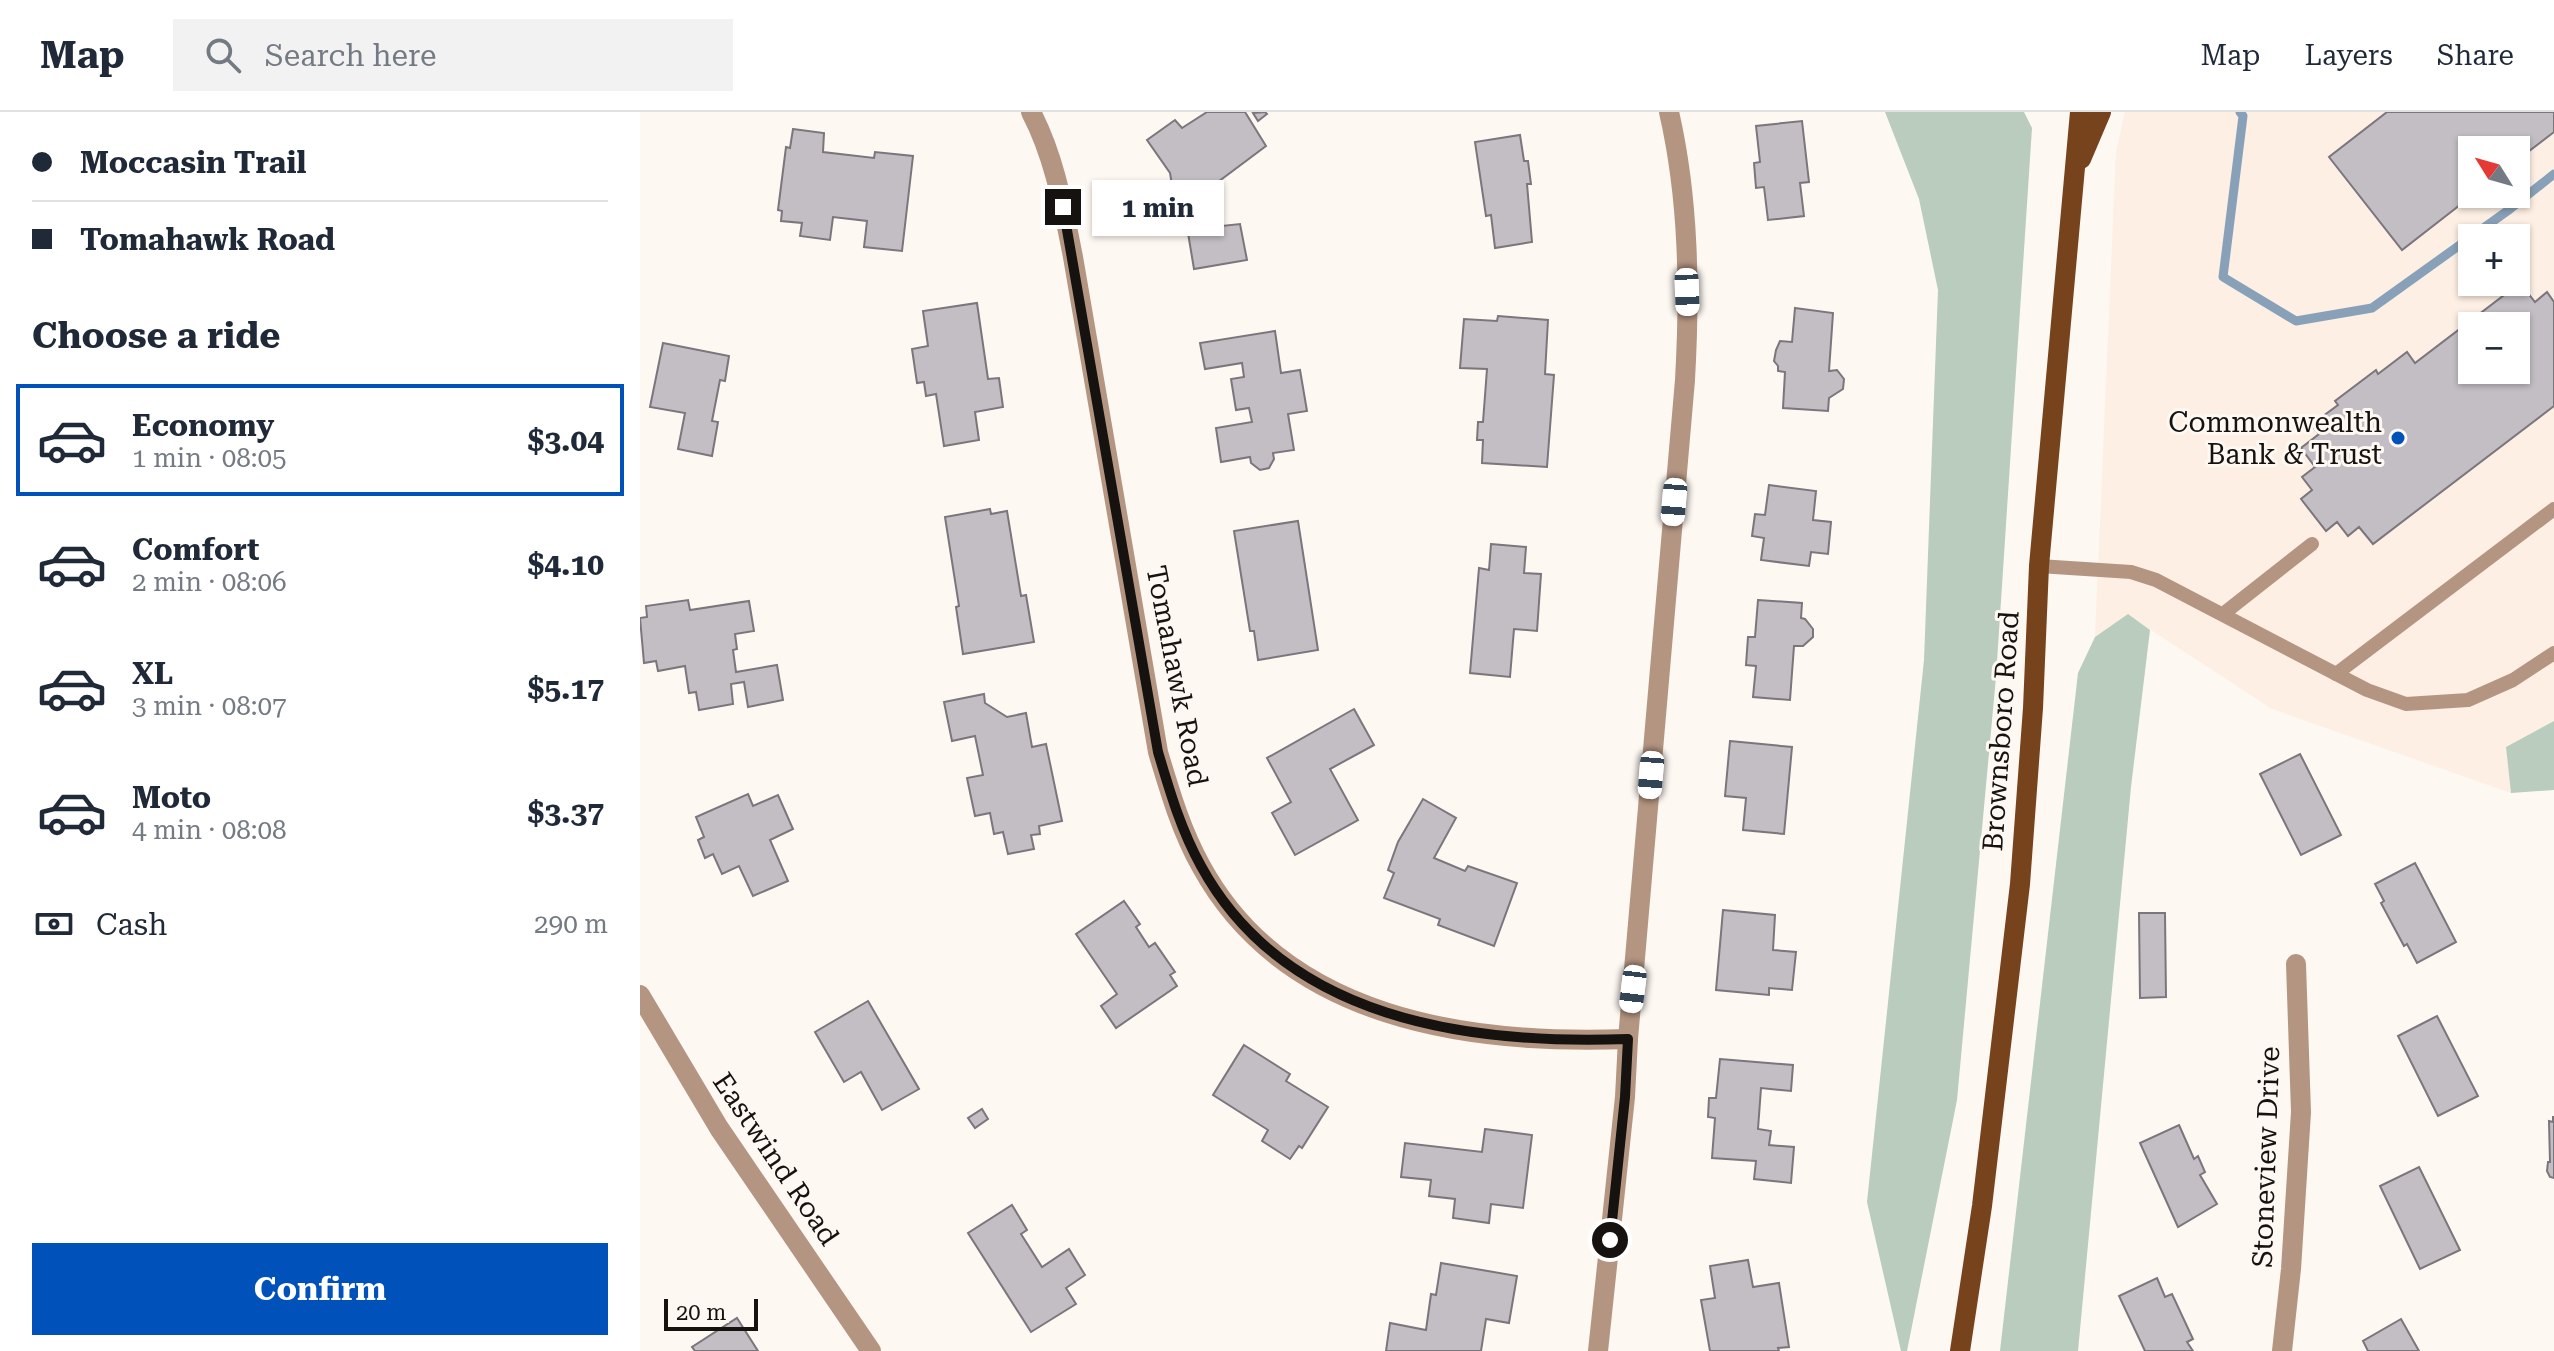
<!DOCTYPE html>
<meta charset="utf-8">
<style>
:root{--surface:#fff;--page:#f2f2f3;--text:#1f2937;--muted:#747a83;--line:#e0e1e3;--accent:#0051ba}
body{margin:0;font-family:"Roboto Serif",serif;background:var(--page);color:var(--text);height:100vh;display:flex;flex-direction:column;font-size:30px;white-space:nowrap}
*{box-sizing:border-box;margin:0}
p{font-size:26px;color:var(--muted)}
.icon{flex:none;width:44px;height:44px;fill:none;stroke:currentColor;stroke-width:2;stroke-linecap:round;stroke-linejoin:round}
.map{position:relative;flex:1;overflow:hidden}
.drawer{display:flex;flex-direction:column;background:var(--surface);width:640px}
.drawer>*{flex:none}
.banner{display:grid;align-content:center;height:176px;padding:0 32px;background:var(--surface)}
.needle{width:52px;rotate:307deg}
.tools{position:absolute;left:1818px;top:24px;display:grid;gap:16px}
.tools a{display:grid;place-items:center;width:72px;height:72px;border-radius:0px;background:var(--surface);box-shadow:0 2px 6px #0004;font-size:40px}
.scale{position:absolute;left:24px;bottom:20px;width:94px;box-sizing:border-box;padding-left:8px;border:4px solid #151210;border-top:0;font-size:22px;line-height:28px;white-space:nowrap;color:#151210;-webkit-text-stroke:6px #fef8f3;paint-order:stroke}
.end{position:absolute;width:36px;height:36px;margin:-18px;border:10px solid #151210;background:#fff;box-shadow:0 0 0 4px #fff}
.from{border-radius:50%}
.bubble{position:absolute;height:56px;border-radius:0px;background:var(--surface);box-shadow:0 2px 6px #0004;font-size:26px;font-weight:700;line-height:56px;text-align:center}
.car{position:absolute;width:24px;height:48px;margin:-24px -12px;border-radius:10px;box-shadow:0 0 6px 2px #0007;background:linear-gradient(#fff 24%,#345 0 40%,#fff 0 76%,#345 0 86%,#fff 0)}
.banner b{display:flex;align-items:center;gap:28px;height:76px;font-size:30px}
.banner b+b{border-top:2px solid var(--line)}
.banner i{width:20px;height:20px;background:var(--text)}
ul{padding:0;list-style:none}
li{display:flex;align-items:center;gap:24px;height:112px;margin:0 16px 12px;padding:0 16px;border:4px solid transparent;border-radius:0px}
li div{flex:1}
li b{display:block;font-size:30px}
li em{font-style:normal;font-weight:700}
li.current{border-color:var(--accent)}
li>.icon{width:72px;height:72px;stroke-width:1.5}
h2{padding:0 32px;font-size:36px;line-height:96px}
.pay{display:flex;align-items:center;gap:20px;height:88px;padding:0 32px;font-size:30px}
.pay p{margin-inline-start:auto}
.action{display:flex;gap:16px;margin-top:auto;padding:16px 32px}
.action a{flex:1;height:92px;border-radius:0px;background:var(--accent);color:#fff;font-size:32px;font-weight:700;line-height:92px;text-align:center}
header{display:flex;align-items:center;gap:48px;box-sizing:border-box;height:112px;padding:0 40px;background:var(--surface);border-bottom:2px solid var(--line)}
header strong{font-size:38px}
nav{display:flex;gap:44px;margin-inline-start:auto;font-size:28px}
.search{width:560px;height:72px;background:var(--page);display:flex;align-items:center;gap:20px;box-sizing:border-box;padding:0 28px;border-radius:0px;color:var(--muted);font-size:30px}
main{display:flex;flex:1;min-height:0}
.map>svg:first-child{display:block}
.built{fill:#fdefe3;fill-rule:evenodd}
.green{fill:#b9ccbe}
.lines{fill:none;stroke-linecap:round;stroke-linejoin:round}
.stream{stroke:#88a1b8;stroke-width:9}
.building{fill:#c3bdc4;stroke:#7b757c;stroke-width:2;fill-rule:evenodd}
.lane{stroke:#b49582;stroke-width:14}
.street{stroke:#b49582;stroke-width:20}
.primary{stroke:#77431d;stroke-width:20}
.route{stroke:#151210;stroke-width:10}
.poi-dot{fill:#0051ba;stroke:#fef8f3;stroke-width:3}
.labels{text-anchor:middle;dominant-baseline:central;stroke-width:6;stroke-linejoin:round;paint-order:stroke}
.poi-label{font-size:28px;fill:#151210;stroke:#fef8f3;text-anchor:end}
.street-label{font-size:28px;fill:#151210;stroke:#fef8f3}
</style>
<header>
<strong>Map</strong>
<div class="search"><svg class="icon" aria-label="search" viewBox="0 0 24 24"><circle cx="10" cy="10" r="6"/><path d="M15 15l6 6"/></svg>Search here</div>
<nav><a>Map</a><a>Layers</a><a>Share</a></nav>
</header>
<main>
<section class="drawer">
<div class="banner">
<b><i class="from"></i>Moccasin Trail</b>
<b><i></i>Tomahawk Road</b>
</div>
<h2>Choose a ride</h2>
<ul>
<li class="current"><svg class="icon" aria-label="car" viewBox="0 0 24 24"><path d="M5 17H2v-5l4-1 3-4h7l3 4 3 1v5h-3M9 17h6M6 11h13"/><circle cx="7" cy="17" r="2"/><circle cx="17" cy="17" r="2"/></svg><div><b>Economy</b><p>1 min · 08:05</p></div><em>$3.04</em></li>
<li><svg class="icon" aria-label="car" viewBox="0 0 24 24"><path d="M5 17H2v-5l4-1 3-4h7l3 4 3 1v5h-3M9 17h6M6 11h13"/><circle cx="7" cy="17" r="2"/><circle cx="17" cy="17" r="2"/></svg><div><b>Comfort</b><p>2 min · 08:06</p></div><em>$4.10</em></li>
<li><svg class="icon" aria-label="car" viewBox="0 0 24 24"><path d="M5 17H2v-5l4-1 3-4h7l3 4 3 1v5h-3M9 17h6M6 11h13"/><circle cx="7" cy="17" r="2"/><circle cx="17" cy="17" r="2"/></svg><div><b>XL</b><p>3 min · 08:07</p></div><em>$5.17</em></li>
<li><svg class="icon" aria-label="car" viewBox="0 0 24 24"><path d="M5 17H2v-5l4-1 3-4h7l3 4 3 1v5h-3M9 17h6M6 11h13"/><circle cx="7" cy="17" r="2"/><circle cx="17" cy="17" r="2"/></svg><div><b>Moto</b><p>4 min · 08:08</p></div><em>$3.37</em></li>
</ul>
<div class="pay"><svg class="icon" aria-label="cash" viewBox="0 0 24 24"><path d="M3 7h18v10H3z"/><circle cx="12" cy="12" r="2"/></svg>Cash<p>290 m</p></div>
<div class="action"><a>Confirm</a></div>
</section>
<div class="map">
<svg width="1914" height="1239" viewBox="0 0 1914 1239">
<rect width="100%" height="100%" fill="#fef8f3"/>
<path class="built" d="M1485 0H1914V609L1866 635 1871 681 1632 597 1488 503 1455 525 1476 40ZM1832 38H1876V82H1832ZM1832 126H1876V170H1832ZM1832 214H1876V258H1832Z"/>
<g class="green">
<path d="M1245 0H1384L1392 16 1356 565 1317 988 1267 1239H1261L1227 1090 1284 548 1298 178 1279 87Z"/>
<path d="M1488 502 1510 518 1491 675 1438 1239H1360L1438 561 1455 525Z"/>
<path d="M1914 609V678L1871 681 1866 635Z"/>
</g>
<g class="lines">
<path class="stream" d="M1600 0 1603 4 1583 165 1656 209 1732 196 1870 97 1914 62"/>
</g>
<g class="building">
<path d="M567 0H605L626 34 574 73 582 114 600 112 607 148 554 157 548 121 552 119 549 106 533 111 528 80 533 79 530 61 507 28 535 8 542 16Z"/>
<path d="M625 0 627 2 618 9 613 1Z"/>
<path d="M1747 0H1914V20L1876 49V38H1832L1834 82 1762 138 1689 45Z"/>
<path d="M1162 9 1169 70 1160 71 1164 104 1128 108 1124 75 1116 76 1114 51 1120 50 1116 14Z"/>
<path d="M153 17 184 21 183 40 234 46 235 40 273 44 262 139 224 135 227 109 193 105 190 128 160 124 162 111 141 109 142 99 138 98 146 35 150 36Z"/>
<path d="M880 23 884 49H888L891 72H887L892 130 855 136 851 103 846 104 835 30Z"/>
<path d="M1880 171 1895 190 1907 180 1914 190V294L1733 432 1719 415 1708 424 1697 410 1686 419 1661 387 1672 378 1662 365 1675 355 1661 336 1679 322 1671 313 1698 293 1695 289 1736 258 1738 262 1767 240 1775 251ZM1832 214H1876V258H1832Z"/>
<path d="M337 191 348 267 359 266 363 295 335 300 339 328 304 334 296 282 286 284 284 270 277 271 272 237 288 234 283 199Z"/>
<path d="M1155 196 1193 201 1189 259 1197 258 1204 267 1203 277 1189 286 1188 299 1143 296 1145 260 1138 259V254L1134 249 1136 238 1140 229 1152 230Z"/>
<path d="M858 204 908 208 905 262 914 263 907 355 842 351 843 328H837L838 310H843L847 257 820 256 824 207 857 209Z"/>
<path d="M635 219 641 261 660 258 667 299 648 302 654 338 633 341 634 347 629 356 620 358 611 351 610 345 581 350 576 316 612 310 609 296 596 298 591 267 604 265 602 251 565 257 560 231Z"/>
<path d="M23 231 89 244 85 269 80 268 72 309 78 310 72 344 38 337 45 301 10 295Z"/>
<path d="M1129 373 1176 379 1173 408 1191 410 1188 442 1171 440 1169 454 1121 448 1124 426 1112 424 1115 402 1125 403Z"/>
<path d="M350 397 351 402 367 399 381 484 386 483 394 530 323 542 316 495 319 494 305 405Z"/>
<path d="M658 409 678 538 618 548 614 519H610L594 419Z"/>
<path d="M851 432 886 435 884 461 901 462 897 519 874 517 870 565 830 561 839 456 849 458Z"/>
<path d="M48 488 50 498 109 489 114 519 95 522 97 537 93 538 96 560 137 553 143 588 108 595 104 570 91 572 93 592 59 598 56 580 49 581 45 554 18 559 16 549 4 551 0 506 7 505 6 494Z"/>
<path d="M1118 488 1162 491 1161 506 1165 507 1173 517V525L1163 534H1154L1150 588 1113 585 1116 554 1106 553 1108 525H1115Z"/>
<path d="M344 582 345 591 367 605 386 601 392 635 406 632 422 709 399 714 400 722 391 723 394 737 368 742 363 720 354 722 350 701 335 704 327 666 343 663 335 624 312 629 304 590Z"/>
<path d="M714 597 734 633 690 657 718 708 655 743 632 701 651 690 627 646Z"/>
<path d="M1090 629 1152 635 1144 722 1103 718 1106 686 1085 684Z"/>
<path d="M1660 642 1701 723 1661 743 1620 662Z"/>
<path d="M108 682 113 694 138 683 153 717 130 728 148 769 113 784 99 754 82 762 73 742 65 746 58 728 64 725 56 705Z"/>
<path d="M783 687 816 706 794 746 825 759 828 754 877 771 854 834 798 813 800 807 744 786 754 761 748 758 758 730Z"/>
<path d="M1775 751 1816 830 1777 851 1767 832 1764 834 1741 791 1744 789 1735 772Z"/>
<path d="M484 789 500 812 496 815 509 835 515 831 535 860 530 863 537 874 476 916 461 894 477 882 436 822Z"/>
<path d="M1083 798 1135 803 1133 838 1156 840 1152 878 1129 876V883L1076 878Z"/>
<path d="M1499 801H1525L1526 885 1500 886Z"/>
<path d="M228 889 279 977 242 998 221 960 204 970 175 920Z"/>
<path d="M1797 904 1838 984 1798 1004 1758 924Z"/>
<path d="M604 933 650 962 646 969 688 995 662 1036 659 1034 650 1047 622 1029 628 1018 573 983Z"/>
<path d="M1080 947 1153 953 1151 979 1121 976 1118 1017 1131 1019 1129 1033 1154 1035 1151 1071 1114 1067 1116 1049 1072 1046 1075 1006 1068 1005 1069 986H1076Z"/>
<path d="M342 997 348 1007 335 1016 328 1006Z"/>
<path d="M1913 1005H1914V1066L1910 1065 1907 1059 1908 1050H1910L1909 1009 1913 1010Z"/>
<path d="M1539 1013 1554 1047 1558 1044 1565 1060 1560 1063 1577 1092 1538 1115 1500 1031Z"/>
<path d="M845 1017 892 1023 883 1096 851 1092 849 1111 813 1106 815 1087 789 1084 791 1068 761 1065 765 1031 842 1040Z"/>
<path d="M1779 1055 1820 1138 1780 1157 1740 1074Z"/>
<path d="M372 1093 387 1118 381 1122 402 1155 429 1137 445 1163 426 1176 436 1192 391 1220 328 1121Z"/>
<path d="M1108 1148 1113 1175 1139 1171 1149 1235 1138 1236 1139 1239H1070L1061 1188 1075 1186 1070 1154Z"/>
<path d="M801 1151 877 1164 869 1211 846 1207 841 1239H746L750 1211 786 1218 791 1182 796 1183Z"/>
<path d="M1517 1166 1525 1185 1532 1182 1553 1227 1547 1230 1553 1239H1505L1479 1184Z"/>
<path d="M97 1206 118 1239H55L52 1235Z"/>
<path d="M1761 1207 1779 1239H1728L1723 1229Z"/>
</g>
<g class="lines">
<g class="lane">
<path d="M1399 454 1491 460 1516 468 1727 578 1766 592 1828 588 1873 568 1914 541"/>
<path d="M1583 502 1672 432"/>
<path d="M1696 562 1914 397"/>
</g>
<g class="street">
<path d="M391 0C415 46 423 95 433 145L518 640C530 680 541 718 561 754 645 908 829 933 988 927"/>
<path d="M0 883 79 1016 231 1239"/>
<path d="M958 1239 985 985 988 927 1045 268C1050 179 1049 87 1029 0"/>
<path d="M1642 1239 1651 1157 1661 1000 1656 852"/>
</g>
<g class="primary">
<path d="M1441 47 1461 0"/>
<path d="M1320 1239 1342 1094 1380 772 1393 596 1399 454 1440 0"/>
</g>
</g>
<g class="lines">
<path class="route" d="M423 95 518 640C530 680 541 718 561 754 645 908 829 933 988 927L985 985 970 1128"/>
</g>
<circle class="poi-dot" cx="1758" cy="326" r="8"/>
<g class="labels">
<g class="poi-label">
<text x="1742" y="310">Commonwealth<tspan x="1742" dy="32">Bank &amp; Trust</tspan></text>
</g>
<g class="street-label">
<text transform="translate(537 564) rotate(79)">Tomahawk Road</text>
<text transform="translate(1361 619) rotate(-86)">Brownsboro Road</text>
<text transform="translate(1626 1045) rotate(-88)">Stoneview Drive</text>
<text transform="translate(136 1047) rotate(56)">Eastwind Road</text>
</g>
</g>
</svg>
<div class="tools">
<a><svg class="needle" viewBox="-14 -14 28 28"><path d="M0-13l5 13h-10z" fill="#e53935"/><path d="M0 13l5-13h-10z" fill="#747a83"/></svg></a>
<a>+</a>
<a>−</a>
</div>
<div class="scale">20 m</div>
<i class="end from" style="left:970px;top:1128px"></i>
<i class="end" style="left:423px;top:95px"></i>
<div class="bubble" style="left:452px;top:68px;width:132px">1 min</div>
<i class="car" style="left:1047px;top:180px;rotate:178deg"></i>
<i class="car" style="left:1034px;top:390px;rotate:185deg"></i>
<i class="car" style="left:1011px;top:663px;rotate:185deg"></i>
<i class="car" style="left:993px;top:877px;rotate:187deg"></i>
</div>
</main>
